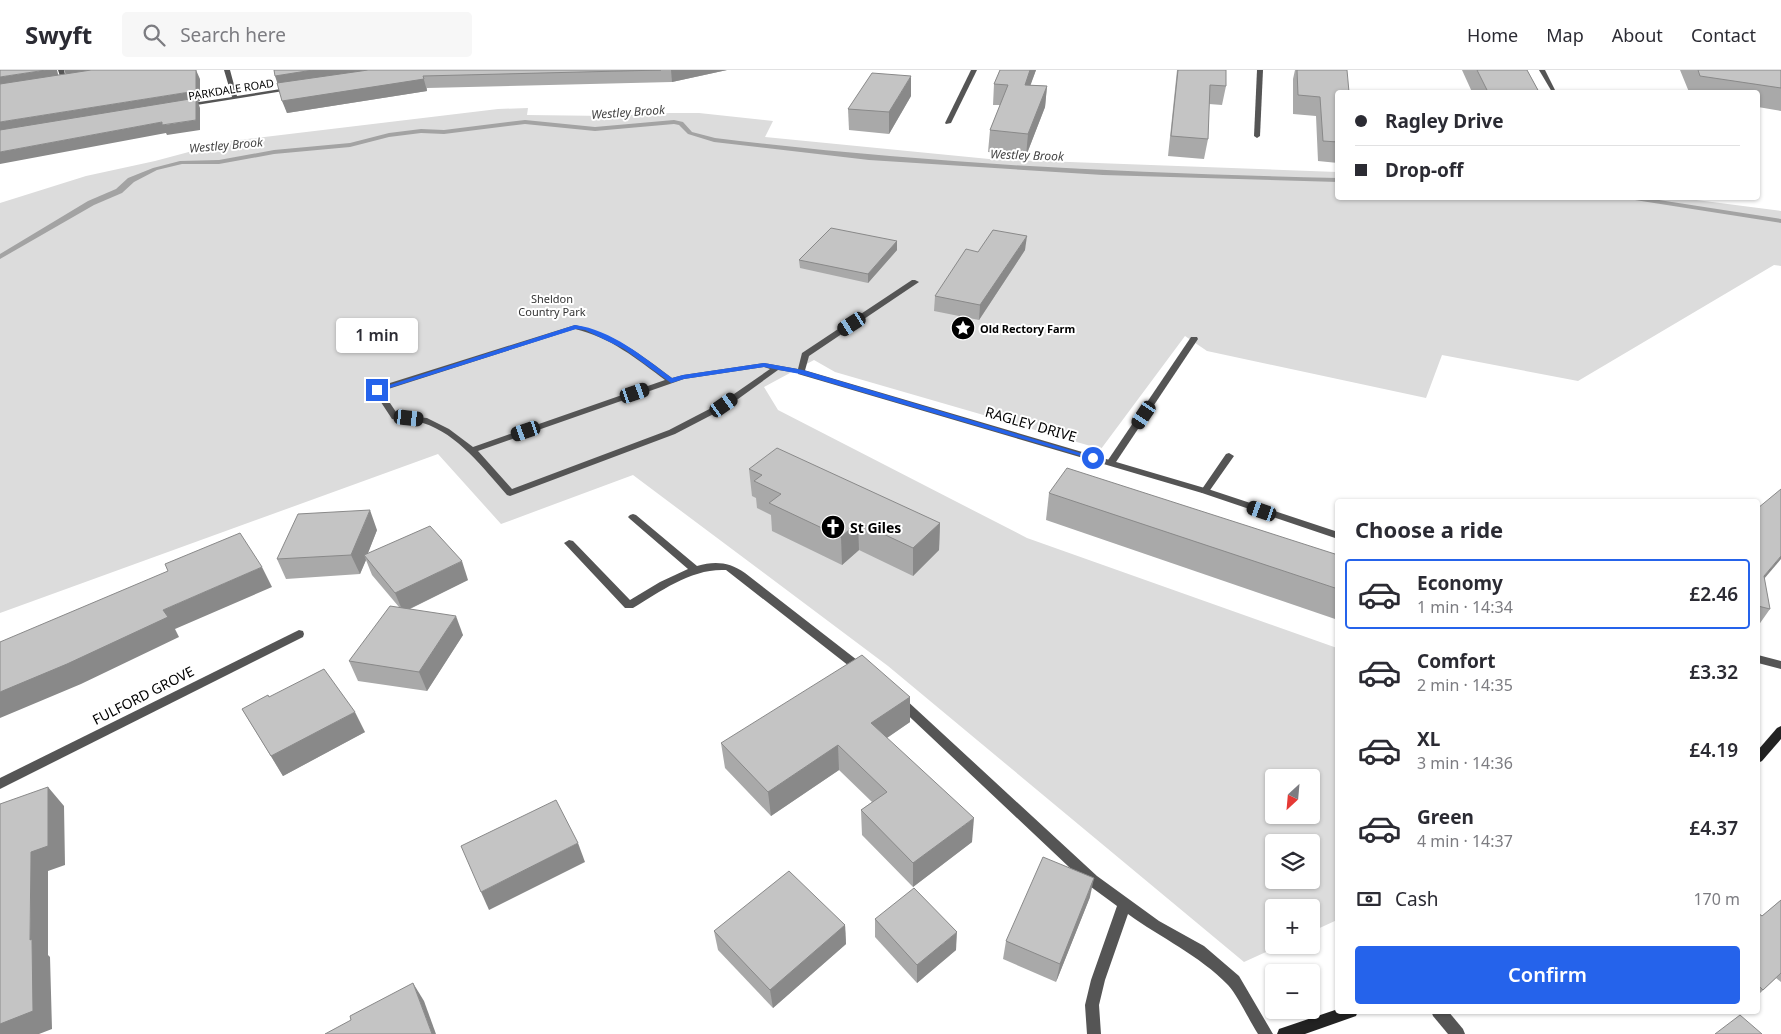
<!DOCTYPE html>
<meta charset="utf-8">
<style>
:root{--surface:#fff;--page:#f7f7f7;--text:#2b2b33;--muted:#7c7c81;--line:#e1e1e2;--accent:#2563eb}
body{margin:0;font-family:"Noto Sans",sans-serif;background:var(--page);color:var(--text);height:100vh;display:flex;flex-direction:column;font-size:19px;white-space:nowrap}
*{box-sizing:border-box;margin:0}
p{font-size:16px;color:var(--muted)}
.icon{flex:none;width:28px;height:28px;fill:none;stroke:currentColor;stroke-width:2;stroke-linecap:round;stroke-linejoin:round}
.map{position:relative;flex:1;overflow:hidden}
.drawer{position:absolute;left:1335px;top:429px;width:425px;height:515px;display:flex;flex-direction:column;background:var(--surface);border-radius:5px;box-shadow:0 1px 4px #0004}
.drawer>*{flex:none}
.banner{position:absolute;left:1335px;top:20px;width:425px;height:110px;border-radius:5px;box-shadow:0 1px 4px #0004;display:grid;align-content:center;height:110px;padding:0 20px;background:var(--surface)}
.needle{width:32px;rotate:206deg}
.controls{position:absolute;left:1265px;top:699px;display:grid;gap:10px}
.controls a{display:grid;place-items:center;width:55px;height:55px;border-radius:5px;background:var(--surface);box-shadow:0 1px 4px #0004;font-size:25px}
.end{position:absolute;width:22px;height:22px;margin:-11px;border:6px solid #2563eb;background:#fff;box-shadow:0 0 0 2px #fff}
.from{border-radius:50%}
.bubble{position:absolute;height:35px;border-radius:5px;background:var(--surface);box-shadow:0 1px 4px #0004;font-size:16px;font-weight:600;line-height:35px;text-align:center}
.car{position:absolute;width:15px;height:30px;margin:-15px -8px;border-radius:6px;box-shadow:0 0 4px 1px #0007;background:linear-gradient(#222 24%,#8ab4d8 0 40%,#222 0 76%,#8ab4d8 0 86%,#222 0)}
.banner b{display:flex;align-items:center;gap:18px;height:48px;font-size:19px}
.banner b+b{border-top:1px solid var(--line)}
.banner i{width:12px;height:12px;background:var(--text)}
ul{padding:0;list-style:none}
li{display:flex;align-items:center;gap:15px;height:70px;margin:0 10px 8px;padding:0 10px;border:2px solid transparent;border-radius:5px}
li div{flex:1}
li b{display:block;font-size:19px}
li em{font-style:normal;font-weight:600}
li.selected{border-color:var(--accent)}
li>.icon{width:45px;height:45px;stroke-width:1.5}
h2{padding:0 20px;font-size:22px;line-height:60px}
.pay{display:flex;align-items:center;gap:12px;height:55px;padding:0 20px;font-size:19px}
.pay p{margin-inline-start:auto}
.button{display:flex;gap:10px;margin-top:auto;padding:10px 20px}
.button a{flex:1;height:58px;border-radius:5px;background:var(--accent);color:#fff;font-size:20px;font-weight:600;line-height:58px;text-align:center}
header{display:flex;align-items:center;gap:30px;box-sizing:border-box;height:70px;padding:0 25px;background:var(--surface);border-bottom:1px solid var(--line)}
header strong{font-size:24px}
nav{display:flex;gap:28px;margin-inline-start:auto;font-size:18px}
.search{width:350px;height:45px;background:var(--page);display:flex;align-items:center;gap:12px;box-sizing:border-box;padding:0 18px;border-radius:5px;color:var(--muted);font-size:19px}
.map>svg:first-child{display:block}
.green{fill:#dcdcdc;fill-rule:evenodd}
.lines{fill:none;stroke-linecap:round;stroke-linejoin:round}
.stream{fill:#a3a3a3;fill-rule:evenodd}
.lane{fill:#555;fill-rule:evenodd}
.street{fill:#555;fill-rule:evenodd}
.secondary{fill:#222;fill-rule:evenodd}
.wall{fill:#a9a9a9}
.shaded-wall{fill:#898989}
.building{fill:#c4c4c4;stroke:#898989}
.route{fill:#2563eb}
.labels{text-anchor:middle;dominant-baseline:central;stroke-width:4;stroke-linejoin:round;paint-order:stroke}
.far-street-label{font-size:11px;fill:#000;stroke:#fff}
.far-park-label{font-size:11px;fill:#333;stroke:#fff}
.far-poi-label{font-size:11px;font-weight:bold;fill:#000;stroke:#fff;text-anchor:start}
.far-water-label{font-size:12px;font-style:italic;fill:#444;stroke:#fff}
.street-label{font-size:14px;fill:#000;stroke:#fff}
.poi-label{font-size:14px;font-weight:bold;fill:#000;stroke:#fff;text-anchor:start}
</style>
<header>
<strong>Swyft</strong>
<div class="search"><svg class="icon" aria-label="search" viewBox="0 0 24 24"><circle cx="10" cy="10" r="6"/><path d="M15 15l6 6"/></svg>Search here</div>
<nav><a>Home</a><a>Map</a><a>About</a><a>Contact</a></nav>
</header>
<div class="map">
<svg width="1781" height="964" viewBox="0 0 1781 964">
<rect width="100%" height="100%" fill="#fff"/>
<path class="green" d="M528 38 527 45 609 46 670 43H699L773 51 765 67 989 89 1337 102 1338 128H1681L1781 141V196L1774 195 1578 311 1442 285 1426 328 1207 281 1185 266 1101 379 835 302 814 290 764 317 778 340 1027 468 1337 578V850L1311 862V838H1274V875H1281L1244 892 888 596 633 405 501 454 438 384 0 543V133L86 106 155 91 230 71 498 39ZM1274 708H1311V745H1274ZM1274 772H1311V810H1274Z"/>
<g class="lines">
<g class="stream">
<path d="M525 50 595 57 674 50 683 52 692 62 715 68C922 94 1129 103 1338 108V112L1103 105 869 90 714 72 688 64 679 55 674 54 595 61 525 54 444 64 421 63 389 67 350 77 274 84 219 94H182L157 100 134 112 122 123 94 135 0 189V184L88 131 116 119 128 108 153 98 180 91 219 90 274 80 350 73 389 63 421 59 444 60Z"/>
<path d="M1631 128H1646L1781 149V153L1635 130Z"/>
</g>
<g class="lane">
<path d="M58 0H64L66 9H71V11L62 12Z"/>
<path d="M912 210H915L919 212 809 286 804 304 778 300 727 337 675 364 510 426 507 425C483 398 458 364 423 353 413 350 402 351 392 349L373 320 374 318 575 255C613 263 642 285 672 308L683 305 764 293 798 299 802 283ZM575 259C610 267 637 289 665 310L473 377 449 359 427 348 398 345 382 321ZM764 297 770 299 721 333 669 360 512 419 478 381 684 309Z"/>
<path d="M1191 267H1197L1198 269 1114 395H1108L1106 393Z"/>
<path d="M1229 383 1234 386 1208 423H1202L1200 421 1202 419 1226 384Z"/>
<path d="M633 444 636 445 697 496C715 491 729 492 745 503L866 597 868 600 866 603H858L726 500C692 498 661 521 633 538H625L564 473 569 470 573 471 630 530 660 512 688 499 630 449 628 447 630 445Z"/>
<path d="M900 627 904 628 1097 806 1159 851 1204 876 1239 906 1273 964H1258C1249 950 1238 926 1228 915 1199 885 1161 868 1128 844L1105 910 1099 935 1101 964H1087L1085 935 1091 910 1117 836 1087 814 896 634 894 631 896 628Z"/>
</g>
<g class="street">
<path d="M224 0H230L237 26 293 17 296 19 184 37V35L186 34 232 27Z"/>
<path d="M971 0H977L951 53 946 54 945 53Z"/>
<path d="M1257 0H1263L1260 66 1257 68 1254 66Z"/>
<path d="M1539 0H1545L1556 22H1552Z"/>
<path d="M798 300H804L1208 419 1338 462V469L1202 423 798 304Z"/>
<path d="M299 560 303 561 304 564 303 567 0 719V708Z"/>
<path d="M1758 585 1781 591V599L1758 593Z"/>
<path d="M1431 941H1448L1463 959 1465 964H1448L1433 946Z"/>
</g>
<g class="secondary">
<path d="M1781 656V669L1762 691 1758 693V680L1777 658Z"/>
<path d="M1338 939V941H1358L1356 946 1305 964H1277L1279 959Z"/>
</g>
</g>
<g class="wall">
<path d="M274 0H727L672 12 427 18V21L287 43Z"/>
<path d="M1000 0H1036L1030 15 1047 16 1045 37 1026 86 988 82 990 60 1000 35H993L994 14Z"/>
<path d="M1177 0H1226V16L1222 35 1209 34 1208 69 1204 89 1168 86Z"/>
<path d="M1295 0H1347L1338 22V93L1318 91 1316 46 1293 44V9Z"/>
<path d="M1462 0H1527L1539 22H1472Z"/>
<path d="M1680 0H1781V41L1758 37V22H1689Z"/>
<path d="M911 26 889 64 849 60 848 39Z"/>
<path d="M897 171V180L868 213 800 198 799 190Z"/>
<path d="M1025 180 979 250 934 241 935 226 978 182Z"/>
<path d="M749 399 940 453 939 480 913 506 859 480 842 495 772 461 771 445 757 438 756 428 752 426Z"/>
<path d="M1049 423 1338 485V550L1046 450Z"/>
<path d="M1758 438 1764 508 1770 539 1758 556Z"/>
<path d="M377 460 368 483 468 510 410 539 463 565 427 621 358 611 349 591 399 537 372 505 366 490 360 504 286 509 277 489Z"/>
<path d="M269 627 365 662 283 706 242 639Z"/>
<path d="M910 627V652L887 668 972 772 913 817 862 765 861 740 872 732 839 700 771 746 725 698 721 673Z"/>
<path d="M1090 827 1056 912 1003 889 1006 871Z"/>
<path d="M1781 830V912L1776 908 1758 925V843L1762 846Z"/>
<path d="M875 849 956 880 917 913 875 867Z"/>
<path d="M845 855 846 874 773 938 718 880 714 861Z"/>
</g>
<g class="shaded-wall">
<path d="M46 0H57L59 8 0 17V7Z"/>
<path d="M64 0H116L67 7Z"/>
<path d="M196 0 200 9V31L198 32 200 38V60L167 65 166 63 0 94V82L162 52 164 55 196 50V32L0 63V52L196 21Z"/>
<path d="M313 0H390L279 18 275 6Z"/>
<path d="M671 0H727L672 12Z"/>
<path d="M1030 0H1036L1023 36 1025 15Z"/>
<path d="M423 6 427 21 287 43 282 31Z"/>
<path d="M911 6V26L889 64V42Z"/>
<path d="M1047 16 1045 37 1026 86 1028 64Z"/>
<path d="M1027 166 1025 180 979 250 980 235Z"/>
<path d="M897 171V180L868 213V204Z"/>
<path d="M370 440 377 460 366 488 364 485 366 490 360 504 351 485Z"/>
<path d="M858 452 859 480 842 495 841 467Z"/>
<path d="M940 453 939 480 913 506V478Z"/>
<path d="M1781 486V489L1758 516 1764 506Z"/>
<path d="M462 491 468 510 403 542 395 523Z"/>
<path d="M262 497 272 517 175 559 179 567 81 614 0 648V622L163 540Z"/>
<path d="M456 546 463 565 427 621 419 602Z"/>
<path d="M910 627V652L872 678 871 653Z"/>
<path d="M355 642 365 662 283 706 271 686Z"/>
<path d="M838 675 839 700 771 746 768 722Z"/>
<path d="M48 717 64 736 65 795 48 801V885L50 887 52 959 39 964H0V954L30 870 31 782Z"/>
<path d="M974 748 972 772 913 817V793Z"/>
<path d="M578 773 585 792 489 840 481 822Z"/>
<path d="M1094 808 1090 827 1056 912 1060 894Z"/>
<path d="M845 855 846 874 773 938 770 920Z"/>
<path d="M957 862 956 880 917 913V895Z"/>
<path d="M413 913 424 931 436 964H432Z"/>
</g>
<g class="building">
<path d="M0 0H46L0 7Z"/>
<path d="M91 0H196V21L0 52V14Z"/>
<path d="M274 0H313L275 6Z"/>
<path d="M368 0H661L423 6 424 9 282 31 277 13Z"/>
<path d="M1000 0H1030L1025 15 1047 16 1028 64 990 60 1008 15 994 14Z"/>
<path d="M1178 0H1226V16L1210 15 1208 69 1171 66Z"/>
<path d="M1297 0H1347L1349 22H1338V72L1323 71 1320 27 1298 25Z"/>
<path d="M1477 0H1527L1539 22H1488Z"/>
<path d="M1698 0H1781V18L1700 6Z"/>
<path d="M872 3 911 6 889 42 848 39Z"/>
<path d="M196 28V50L162 55V52L0 82V60Z"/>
<path d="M831 158 897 171 868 204 799 190Z"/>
<path d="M993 160 1027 166 980 235 935 226 966 179 978 182Z"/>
<path d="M777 378 940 453 913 478 858 452 841 467 769 433 781 424 754 411 762 405 749 399Z"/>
<path d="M1067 398 1338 485V519L1049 423Z"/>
<path d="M1781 419V486L1764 506 1770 539 1758 536V438Z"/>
<path d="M370 440 351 485 277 489 298 444Z"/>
<path d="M430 456 462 491 395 523 364 485Z"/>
<path d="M240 463 262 497 163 540 168 547 67 594 0 622V572L168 501 165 494Z"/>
<path d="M390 536 456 546 419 602 349 591Z"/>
<path d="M862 585 910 627 871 653 974 748 913 793 861 740 887 722 838 675 768 722 721 673Z"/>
<path d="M324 599 355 642 271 686 242 639 268 625 269 627Z"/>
<path d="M48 717V776L31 782 30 870 32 869 33 941 0 954V734Z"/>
<path d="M556 730 578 773 481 822 461 776Z"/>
<path d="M1043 787 1094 808 1060 894 1006 871Z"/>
<path d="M789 801 845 855 770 920 714 861Z"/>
<path d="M914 818 957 862 917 895 875 849Z"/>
<path d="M1781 830V903L1763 920 1758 915V843L1762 846Z"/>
<path d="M413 913 432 964H325L351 950 350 946Z"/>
<path d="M1740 945 1762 964H1715Z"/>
</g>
<path class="route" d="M575 255C612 260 643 287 672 308L683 305 764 293 803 300 1097 388 1091 389 800 304 764 297 684 309 671 313 624 279 585 260 576 259 380 321 374 320Z"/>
<defs>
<g id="sight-disc" transform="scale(1.25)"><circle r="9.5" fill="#000" stroke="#fff"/><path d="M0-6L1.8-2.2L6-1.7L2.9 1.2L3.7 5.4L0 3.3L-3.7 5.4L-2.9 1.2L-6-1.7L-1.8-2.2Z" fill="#fff"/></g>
<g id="church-disc" transform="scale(1.25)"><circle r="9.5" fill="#000" stroke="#fff"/><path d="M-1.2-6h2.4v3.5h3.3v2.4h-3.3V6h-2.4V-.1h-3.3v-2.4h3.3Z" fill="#fff"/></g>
</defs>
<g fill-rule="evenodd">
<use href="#sight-disc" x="963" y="258"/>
<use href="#church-disc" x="833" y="457"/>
</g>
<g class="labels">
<g class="far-street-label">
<text transform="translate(231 19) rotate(-9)">PARKDALE ROAD</text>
</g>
<g class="far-park-label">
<text x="552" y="228">Sheldon<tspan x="552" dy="13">Country Park</tspan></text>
</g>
<g class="far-poi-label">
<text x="980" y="258">Old Rectory Farm</text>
</g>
<g class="far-water-label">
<text transform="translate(628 42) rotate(-4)">Westley Brook</text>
<text transform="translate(226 75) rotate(-5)">Westley Brook</text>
<text transform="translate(1027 85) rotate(2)">Westley Brook</text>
</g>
<g class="street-label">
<text transform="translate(1031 354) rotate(16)">RAGLEY DRIVE</text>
<text transform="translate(143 625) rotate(-27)">FULFORD GROVE</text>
</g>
<g class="poi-label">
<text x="850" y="457">St Giles</text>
</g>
</g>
</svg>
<div class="controls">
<a><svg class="needle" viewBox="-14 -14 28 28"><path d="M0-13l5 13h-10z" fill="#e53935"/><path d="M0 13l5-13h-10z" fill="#7c7c81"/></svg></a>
<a><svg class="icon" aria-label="layers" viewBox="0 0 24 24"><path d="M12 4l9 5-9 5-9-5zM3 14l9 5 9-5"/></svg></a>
<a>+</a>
<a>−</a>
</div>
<i class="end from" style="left:1093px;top:388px"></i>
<i class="end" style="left:377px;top:320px"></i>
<div class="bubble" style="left:336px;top:248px;width:82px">1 min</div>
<i class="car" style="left:852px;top:254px;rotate:237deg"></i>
<i class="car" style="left:635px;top:323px;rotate:71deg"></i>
<i class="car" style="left:724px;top:335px;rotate:55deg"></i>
<i class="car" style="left:1144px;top:345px;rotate:214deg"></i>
<i class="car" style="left:409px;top:348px;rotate:96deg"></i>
<i class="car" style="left:526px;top:361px;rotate:251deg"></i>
<i class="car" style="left:1262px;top:441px;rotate:289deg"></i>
<div class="banner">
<b><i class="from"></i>Ragley Drive</b>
<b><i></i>Drop-off</b>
</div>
<section class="drawer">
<h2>Choose a ride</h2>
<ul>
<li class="selected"><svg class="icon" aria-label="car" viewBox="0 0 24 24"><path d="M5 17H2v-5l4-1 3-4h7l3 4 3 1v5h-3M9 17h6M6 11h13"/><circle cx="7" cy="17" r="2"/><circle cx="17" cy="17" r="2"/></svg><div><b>Economy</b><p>1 min · 14:34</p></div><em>£2.46</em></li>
<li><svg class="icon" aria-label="car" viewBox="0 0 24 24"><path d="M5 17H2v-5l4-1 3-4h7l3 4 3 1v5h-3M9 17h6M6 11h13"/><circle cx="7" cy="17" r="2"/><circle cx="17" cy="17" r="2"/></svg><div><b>Comfort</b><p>2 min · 14:35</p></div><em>£3.32</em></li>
<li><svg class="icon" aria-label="car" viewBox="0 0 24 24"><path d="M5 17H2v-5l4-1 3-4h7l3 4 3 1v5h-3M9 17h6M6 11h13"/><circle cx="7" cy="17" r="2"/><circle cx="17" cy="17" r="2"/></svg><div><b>XL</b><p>3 min · 14:36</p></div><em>£4.19</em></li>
<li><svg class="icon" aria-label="car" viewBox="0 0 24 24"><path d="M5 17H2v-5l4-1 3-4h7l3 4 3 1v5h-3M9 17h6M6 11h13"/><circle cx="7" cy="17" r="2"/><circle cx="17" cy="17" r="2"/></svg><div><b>Green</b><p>4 min · 14:37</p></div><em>£4.37</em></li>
</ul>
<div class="pay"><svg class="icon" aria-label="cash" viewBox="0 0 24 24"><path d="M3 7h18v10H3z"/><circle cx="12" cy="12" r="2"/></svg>Cash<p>170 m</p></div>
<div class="button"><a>Confirm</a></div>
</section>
</div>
